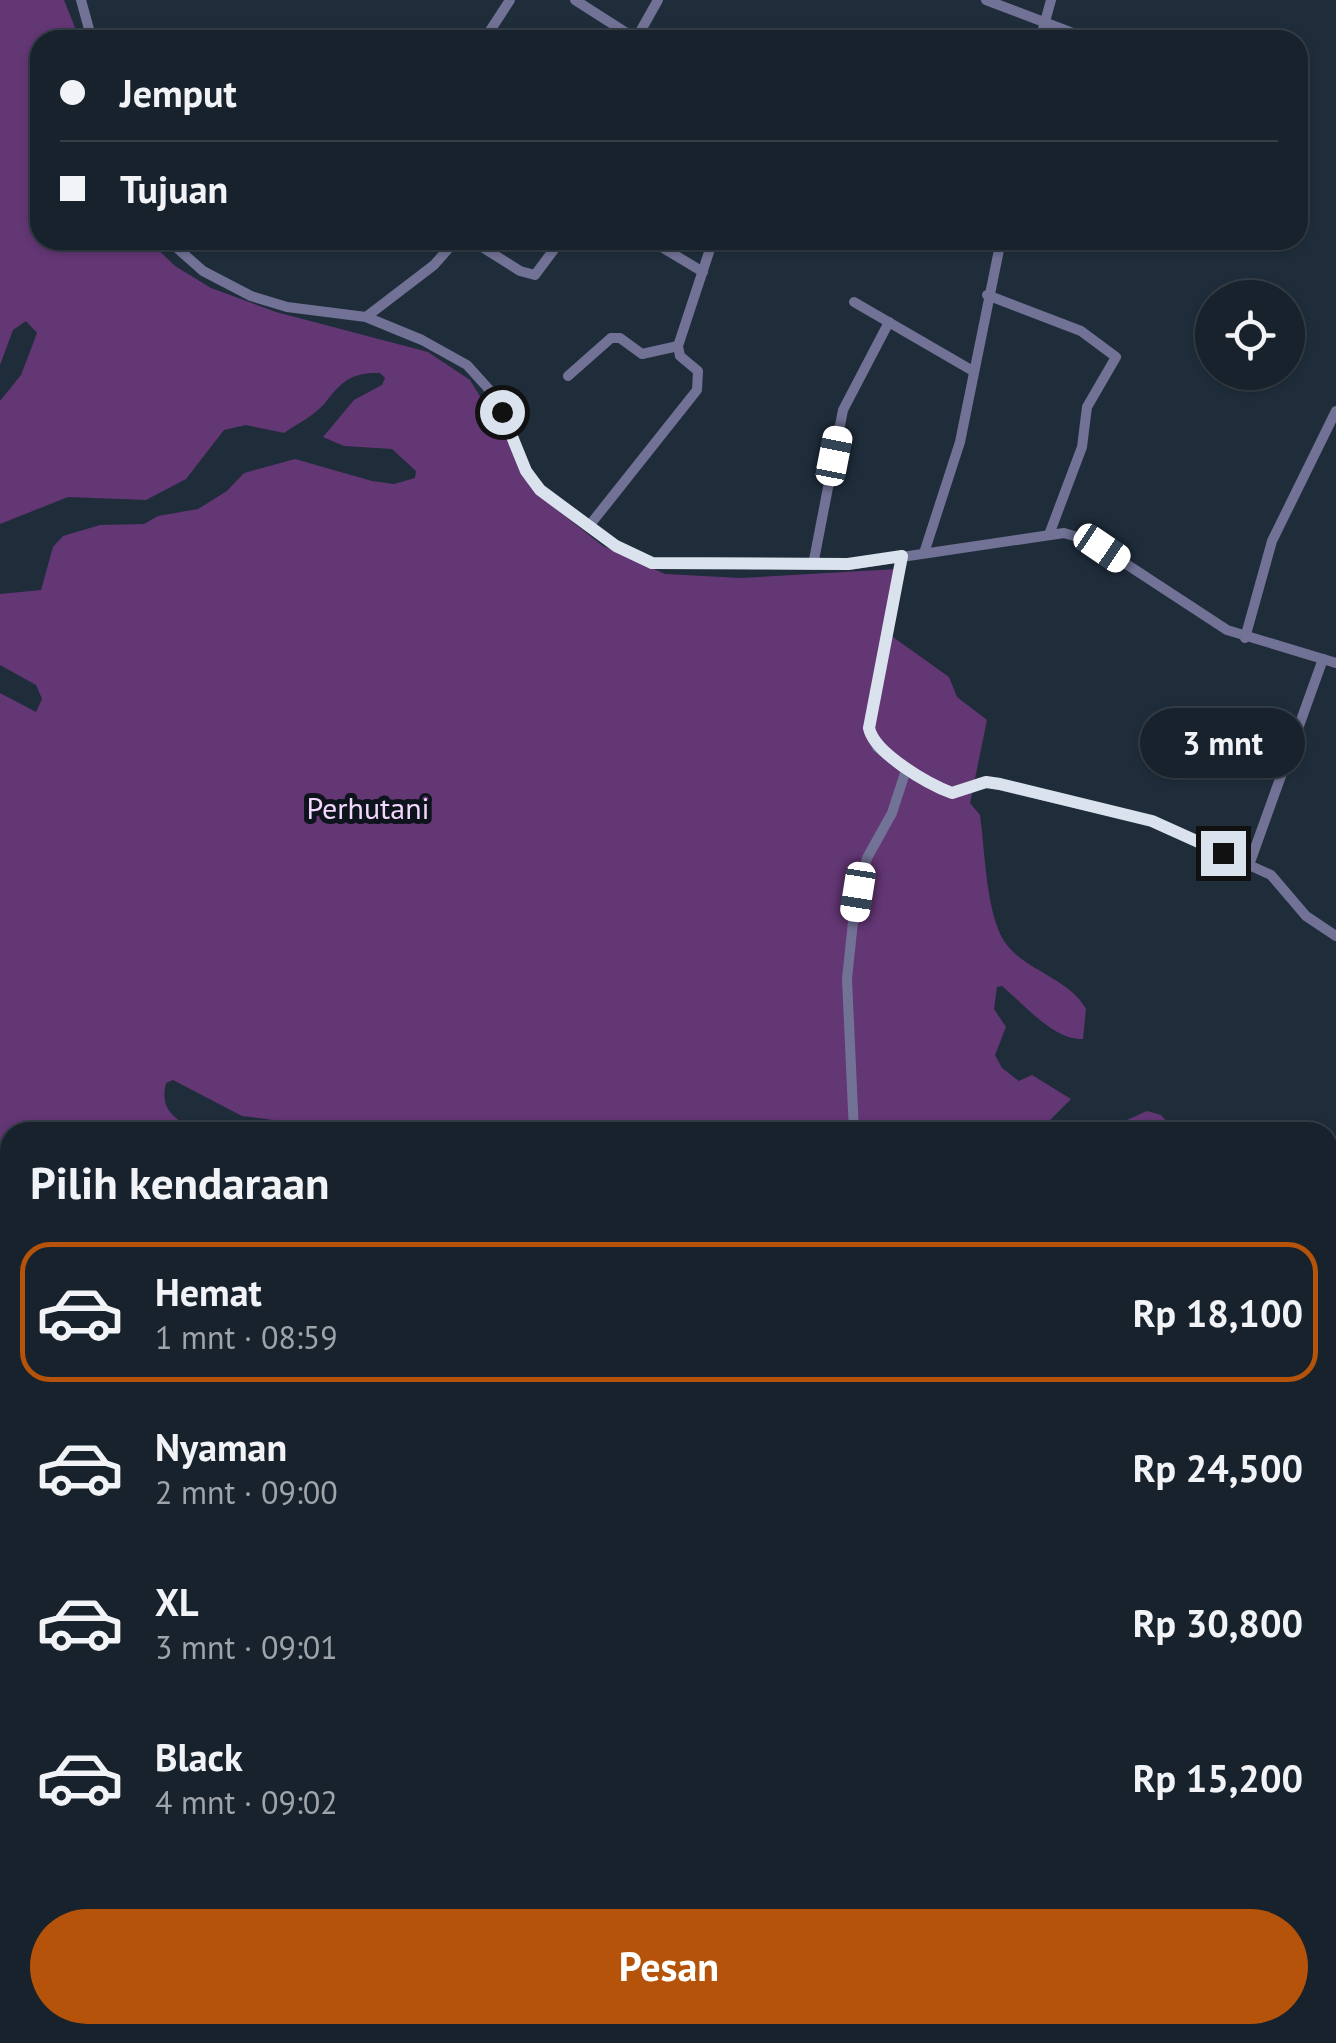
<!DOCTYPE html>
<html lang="id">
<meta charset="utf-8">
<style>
:root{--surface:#17222c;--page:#202a34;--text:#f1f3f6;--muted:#9ea4a9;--line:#363f48;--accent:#b45309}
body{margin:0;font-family:"PT Sans",sans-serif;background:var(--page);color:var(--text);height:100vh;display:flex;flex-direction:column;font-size:38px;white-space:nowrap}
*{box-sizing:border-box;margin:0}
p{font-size:32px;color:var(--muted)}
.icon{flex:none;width:55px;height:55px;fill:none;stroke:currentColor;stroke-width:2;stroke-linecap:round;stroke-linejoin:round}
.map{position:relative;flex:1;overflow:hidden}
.side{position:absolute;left:0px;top:1122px;width:1338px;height:922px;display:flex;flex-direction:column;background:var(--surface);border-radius:30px 30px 0 0;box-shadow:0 2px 8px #0004,0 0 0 2px var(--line)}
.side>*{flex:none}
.top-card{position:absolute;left:30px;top:30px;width:1278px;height:220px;border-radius:30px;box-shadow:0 2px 8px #0004,0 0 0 2px var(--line);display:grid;align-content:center;height:220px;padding:0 30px;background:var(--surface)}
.tools{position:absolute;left:1195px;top:280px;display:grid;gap:20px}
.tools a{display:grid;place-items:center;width:110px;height:110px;border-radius:50%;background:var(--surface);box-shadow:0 2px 8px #0004,0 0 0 2px var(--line);font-size:50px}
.end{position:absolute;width:45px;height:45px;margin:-22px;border:12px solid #dae3ed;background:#111;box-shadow:0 0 0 5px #111}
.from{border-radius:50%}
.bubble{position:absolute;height:70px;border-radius:35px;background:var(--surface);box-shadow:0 2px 8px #0004,0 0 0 2px var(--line);font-size:32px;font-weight:600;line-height:70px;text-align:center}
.car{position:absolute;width:30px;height:60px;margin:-30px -15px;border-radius:12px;box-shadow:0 0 8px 2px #0007;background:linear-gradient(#fff 24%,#345 0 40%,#fff 0 76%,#345 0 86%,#fff 0)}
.top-card b{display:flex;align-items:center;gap:35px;height:95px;font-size:38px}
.top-card b+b{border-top:2px solid var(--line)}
.top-card i{width:25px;height:25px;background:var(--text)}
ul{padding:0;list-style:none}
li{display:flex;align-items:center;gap:30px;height:140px;margin:0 20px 15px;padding:0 10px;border:5px solid transparent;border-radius:30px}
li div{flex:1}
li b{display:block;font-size:38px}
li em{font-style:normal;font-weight:600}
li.active{border-color:var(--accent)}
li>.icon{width:90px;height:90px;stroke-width:1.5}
h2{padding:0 30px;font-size:45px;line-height:120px}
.cta{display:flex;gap:20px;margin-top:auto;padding:20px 30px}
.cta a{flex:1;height:115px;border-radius:60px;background:var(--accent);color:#fff;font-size:40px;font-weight:600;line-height:115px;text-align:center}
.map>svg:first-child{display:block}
.green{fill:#633674}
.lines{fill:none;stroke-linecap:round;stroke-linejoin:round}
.minor{stroke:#717295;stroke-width:10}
.route{stroke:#dae3ed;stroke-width:12}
.labels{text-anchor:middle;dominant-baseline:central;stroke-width:10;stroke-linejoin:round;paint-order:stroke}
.park-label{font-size:30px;fill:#f3d7fe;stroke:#0e141b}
</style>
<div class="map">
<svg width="1336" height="2043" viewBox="0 0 1336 2043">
<rect width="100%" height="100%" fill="#1f2d3b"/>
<g class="green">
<path d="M0 0H64L80 40H40V240H148L175 266 211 288 276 312 428 352 470 380 542 498 603 546 665 574 741 578 897 569 883 630 949 677 957 697 987 720 970 803 980 815C985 850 986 919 1007 945 1027 971 1070 979 1086 1009L1083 1039C1054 1041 1023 1003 1002 986L997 987 994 1009 1006 1027 995 1055 1002 1068 1019 1081 1032 1075 1071 1099 1046 1124 1062 1132H299L289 1122 242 1116 173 1080 166 1083C159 1112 177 1120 200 1132H10V1323L0 1314V693L36 712 42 699 36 685 0 665V594L41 590 53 547 63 536 100 525 144 524 158 516 198 509 227 491 244 473 295 459 372 481 394 484 415 478 416 471 392 449 344 446 323 437 354 400 382 385 385 378 380 373C351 372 341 382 325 403 315 415 297 424 284 433L246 425 224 430 186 479 146 500 68 497 0 524V401L21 375 37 333 26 321 13 330 0 365Z"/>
<path d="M1147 1111 1161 1115 1176 1132H1076L1088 1123 1118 1124Z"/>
<path d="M0 1500 10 1506V1865L0 1856Z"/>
<path d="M293 2035H559L558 2043H289Z"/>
</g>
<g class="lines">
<g class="minor">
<path d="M81 0 92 40"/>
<path d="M575 0 636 39 658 0"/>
<path d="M986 0 1091 40"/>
<path d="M484 40 510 0"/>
<path d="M1040 40 1051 0"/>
<path d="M168 240 203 271 251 296 287 307 366 317 422 340 467 365 495 396 526 471 541 489 616 546 652 563 848 565 1064 533 1091 541 1227 630 1336 663"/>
<path d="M471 240 520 271 535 275 561 240"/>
<path d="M650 240 703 272"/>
<path d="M987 295 1081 331 1116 357 1087 407 1082 447 1050 532"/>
<path d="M854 302 973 371"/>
<path d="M366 317 434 265 456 240"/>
<path d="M568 376 611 338H620L642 354 678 346"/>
<path d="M589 526 697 390 698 371 680 356 678 346 713 240"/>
<path d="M925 550 960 442 1001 240"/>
<path d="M813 565 843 410 889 322"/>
<path d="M1245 638 1272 541 1336 411"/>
<path d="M906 770 952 793 986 782 1152 821 1271 875 1306 916 1336 936"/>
<path d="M1249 865 1323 659"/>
<path d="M854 1132 847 979 854 912 867 858 892 813 906 770 877 747 869 727 902 556"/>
<path d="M0 1192 10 1197"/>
<path d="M1328 1291 1336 1285"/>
<path d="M626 2035 637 2043"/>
<path d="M1070 2035 1087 2043"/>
<path d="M3 2043 11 2035"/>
<path d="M471 2043 474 2035"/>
</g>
</g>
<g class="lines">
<path class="route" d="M502 412 526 471 540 490 616 546 652 563 848 564 902 556 869 728C874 753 928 784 952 793L986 782 1000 784 1152 821 1223 853"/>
</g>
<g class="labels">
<g class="park-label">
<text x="368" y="807">Perhutani</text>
</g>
</g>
</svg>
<div class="tools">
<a><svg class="icon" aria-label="locate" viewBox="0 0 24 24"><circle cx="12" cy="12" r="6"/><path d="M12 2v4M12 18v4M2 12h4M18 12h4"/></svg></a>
</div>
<i class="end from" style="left:502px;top:412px"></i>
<i class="end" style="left:1223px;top:853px"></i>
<div class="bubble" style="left:1140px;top:708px;width:165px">3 mnt</div>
<i class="car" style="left:834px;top:456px;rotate:11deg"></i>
<i class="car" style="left:1102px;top:548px;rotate:124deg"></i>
<i class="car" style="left:858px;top:892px;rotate:189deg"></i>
<div class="top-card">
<b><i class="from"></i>Jemput</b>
<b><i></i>Tujuan</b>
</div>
<section class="side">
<h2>Pilih kendaraan</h2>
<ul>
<li class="active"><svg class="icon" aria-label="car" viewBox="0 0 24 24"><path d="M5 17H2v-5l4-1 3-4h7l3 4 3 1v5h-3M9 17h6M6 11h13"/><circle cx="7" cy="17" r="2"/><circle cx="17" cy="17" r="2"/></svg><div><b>Hemat</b><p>1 mnt · 08:59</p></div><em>Rp 18,100</em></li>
<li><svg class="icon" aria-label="car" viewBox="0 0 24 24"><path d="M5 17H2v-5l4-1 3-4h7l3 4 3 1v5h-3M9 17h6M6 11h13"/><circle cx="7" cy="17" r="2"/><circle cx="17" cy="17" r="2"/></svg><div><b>Nyaman</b><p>2 mnt · 09:00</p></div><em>Rp 24,500</em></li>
<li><svg class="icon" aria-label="car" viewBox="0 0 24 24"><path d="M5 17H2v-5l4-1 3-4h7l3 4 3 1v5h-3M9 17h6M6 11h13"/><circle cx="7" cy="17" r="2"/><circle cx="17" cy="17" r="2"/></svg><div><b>XL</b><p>3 mnt · 09:01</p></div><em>Rp 30,800</em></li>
<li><svg class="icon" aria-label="car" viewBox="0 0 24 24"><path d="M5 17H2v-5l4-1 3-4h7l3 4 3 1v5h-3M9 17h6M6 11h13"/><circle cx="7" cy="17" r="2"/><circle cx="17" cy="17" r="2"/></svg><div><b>Black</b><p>4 mnt · 09:02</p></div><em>Rp 15,200</em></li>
</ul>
<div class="cta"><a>Pesan</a></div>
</section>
</div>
